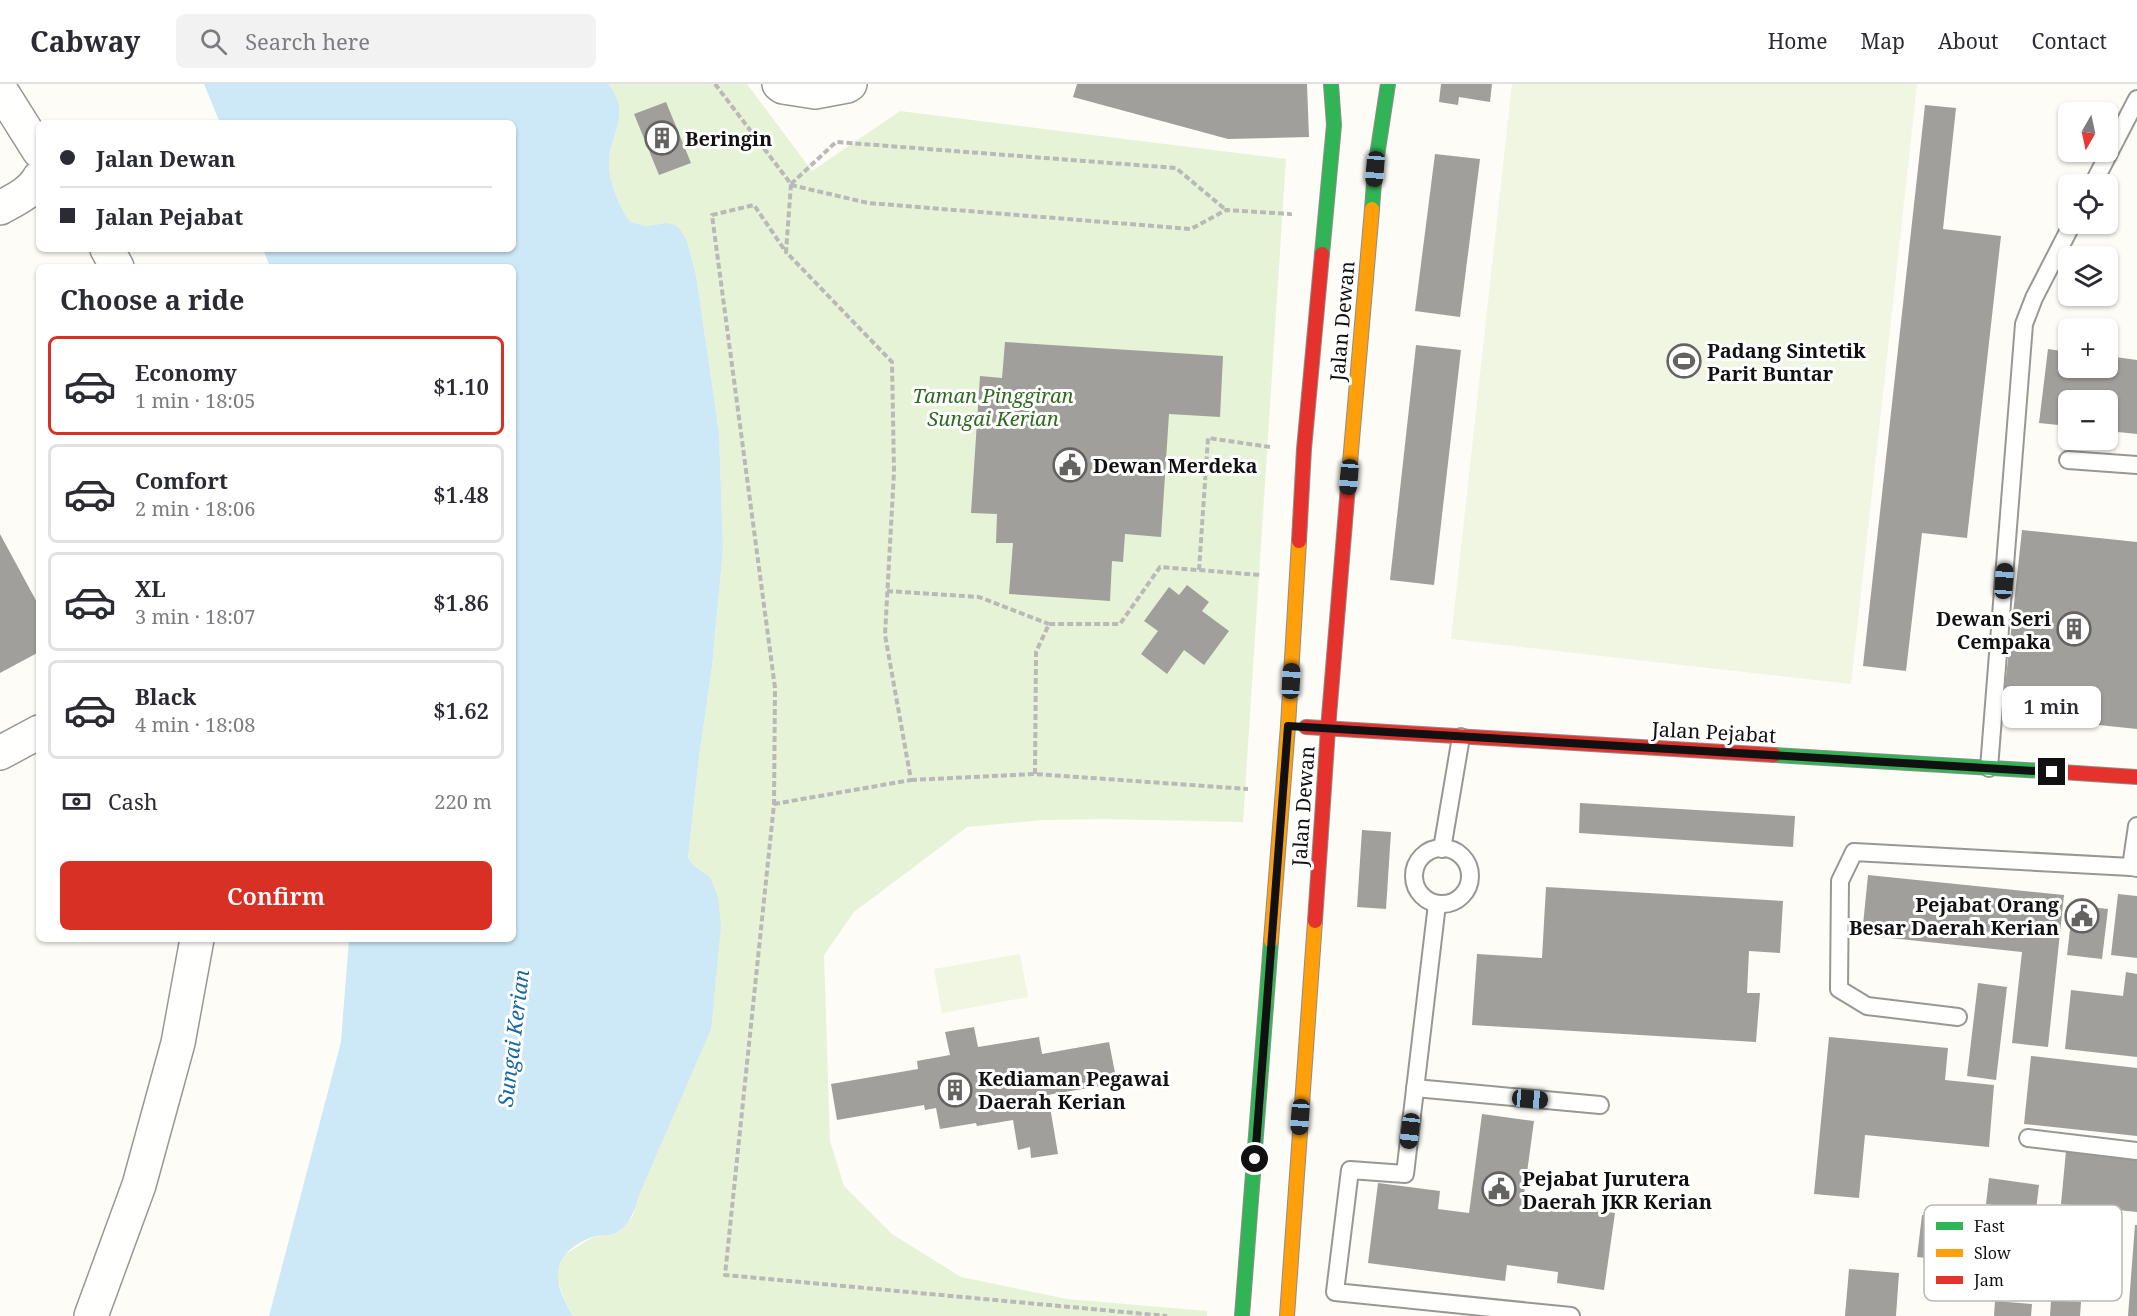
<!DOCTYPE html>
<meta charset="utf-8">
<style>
:root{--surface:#fff;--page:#f2f2f3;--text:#2b2b33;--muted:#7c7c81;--line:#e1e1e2;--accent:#d93025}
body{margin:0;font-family:"Noto Serif",serif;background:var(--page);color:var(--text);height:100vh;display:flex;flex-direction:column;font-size:22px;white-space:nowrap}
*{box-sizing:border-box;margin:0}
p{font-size:20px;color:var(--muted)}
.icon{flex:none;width:33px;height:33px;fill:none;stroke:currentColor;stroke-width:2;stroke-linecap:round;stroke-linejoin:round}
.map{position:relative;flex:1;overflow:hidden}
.panel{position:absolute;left:36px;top:180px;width:480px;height:678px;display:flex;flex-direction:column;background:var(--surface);border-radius:9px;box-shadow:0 2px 4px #0004}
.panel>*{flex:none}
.guide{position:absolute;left:36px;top:36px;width:480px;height:132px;border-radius:9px;box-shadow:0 2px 4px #0004;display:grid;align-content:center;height:132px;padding:0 24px;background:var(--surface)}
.needle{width:39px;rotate:189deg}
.controls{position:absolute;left:2058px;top:18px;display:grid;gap:12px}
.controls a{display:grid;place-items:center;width:60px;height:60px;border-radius:9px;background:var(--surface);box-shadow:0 2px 4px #0004;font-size:30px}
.end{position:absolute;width:27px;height:27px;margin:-14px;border:8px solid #111;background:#fff;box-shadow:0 0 0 3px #fff}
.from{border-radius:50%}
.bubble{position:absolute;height:42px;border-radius:9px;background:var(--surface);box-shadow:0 2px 4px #0004;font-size:20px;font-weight:600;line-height:42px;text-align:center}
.car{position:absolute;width:18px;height:36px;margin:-18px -9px;border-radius:8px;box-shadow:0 0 4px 2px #0007;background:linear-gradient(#222 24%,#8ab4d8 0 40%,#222 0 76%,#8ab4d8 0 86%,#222 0)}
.guide b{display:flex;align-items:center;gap:21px;height:57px;font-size:22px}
.guide b+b{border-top:2px solid var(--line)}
.guide i{width:15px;height:15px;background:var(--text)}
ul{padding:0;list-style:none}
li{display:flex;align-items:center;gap:18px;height:99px;margin:0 12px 9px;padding:0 12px;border:3px solid var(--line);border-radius:9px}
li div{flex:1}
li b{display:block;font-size:22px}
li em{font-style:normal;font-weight:600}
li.active{border-color:var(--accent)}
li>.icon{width:54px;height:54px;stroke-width:1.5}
h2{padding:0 24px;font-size:27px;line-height:72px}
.pay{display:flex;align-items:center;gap:15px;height:66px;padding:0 24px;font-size:22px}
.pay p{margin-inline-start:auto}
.button{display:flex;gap:12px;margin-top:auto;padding:12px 24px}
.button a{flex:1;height:69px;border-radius:9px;background:var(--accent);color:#fff;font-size:24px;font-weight:600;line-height:69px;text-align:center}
header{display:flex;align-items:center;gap:36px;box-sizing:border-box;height:84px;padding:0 30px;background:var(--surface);border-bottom:2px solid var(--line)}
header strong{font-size:28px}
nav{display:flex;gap:33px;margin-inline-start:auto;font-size:21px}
.search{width:420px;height:54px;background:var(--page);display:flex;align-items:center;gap:15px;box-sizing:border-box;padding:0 21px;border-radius:9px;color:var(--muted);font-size:22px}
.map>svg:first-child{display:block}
.green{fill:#e7f3d7}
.pitch{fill:#f0f6e1}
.water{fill:#cde8f7}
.building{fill:#a19f9c}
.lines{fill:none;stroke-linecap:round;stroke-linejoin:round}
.lane-casing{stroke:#979795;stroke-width:20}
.street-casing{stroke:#979795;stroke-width:36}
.fast-casing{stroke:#8e8d8b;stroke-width:16}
.slow-casing{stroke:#8e8d8b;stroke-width:16}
.jam-casing{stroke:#8e8d8b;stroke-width:16}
.path{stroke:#b9b9b8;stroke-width:4;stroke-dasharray:6 3;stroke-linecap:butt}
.lane{stroke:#fffffe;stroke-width:16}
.street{stroke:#fffffe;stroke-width:33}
.fast{stroke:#30b455;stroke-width:14}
.slow{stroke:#ff9f0a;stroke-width:14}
.jam{stroke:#e5322d;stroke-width:14}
.route{stroke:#111;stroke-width:8}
.labels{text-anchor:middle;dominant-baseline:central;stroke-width:6;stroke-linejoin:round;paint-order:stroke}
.poi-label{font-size:20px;font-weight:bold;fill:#111;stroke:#fff;text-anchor:start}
.street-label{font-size:20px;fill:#111;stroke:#fff}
.park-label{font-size:20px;font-style:italic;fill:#2f6b1f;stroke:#fff}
.water-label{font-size:21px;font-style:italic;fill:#1768a6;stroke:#fff}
.key{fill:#fff;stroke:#b8b8b8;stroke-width:1.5}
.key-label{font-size:16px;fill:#111}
</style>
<header>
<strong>Cabway</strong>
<div class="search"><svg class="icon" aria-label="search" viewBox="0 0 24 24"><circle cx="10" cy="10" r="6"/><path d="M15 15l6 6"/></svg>Search here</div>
<nav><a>Home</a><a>Map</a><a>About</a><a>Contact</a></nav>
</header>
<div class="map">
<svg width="2137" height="1232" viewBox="0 0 2137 1232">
<rect width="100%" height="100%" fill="#fdfcf7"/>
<path class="green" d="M609 0H747L812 87 900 27 1286 75 1243 738 1104 735 1044 736 967 743 854 828 824 871 830 1057 844 1102 892 1150 961 1193 1067 1215 1207 1227V1232H573L565 1218 556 1190 564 1171 593 1153 617 1149 633 1132 710 793 694 782 688 774 699 673 712 583 723 465 719 348 696 191 687 157 666 139 646 142 630 138C619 121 608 97 609 76 610 57 622 41 619 21 618 14 613 7 609 0Z"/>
<g class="pitch">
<path d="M1512 0H1917L1851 600 1451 555Z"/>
<path d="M1020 870 1028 913 942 929 934 885Z"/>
</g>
<path class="water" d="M204 0H609C613 7 618 14 619 21 622 41 610 57 609 76 608 97 619 121 630 138L646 142 666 139 675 141 679 144 687 157 696 191 719 348 723 465 712 583 699 673 688 774 694 782 710 793 718 813 721 842 711 945 639 1111C635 1125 631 1138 619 1147 612 1153 600 1150 592 1153 549 1170 552 1198 573 1232H269L341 958 349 855H513V183H270L263 165H513V39H220Z"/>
<g class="building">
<path d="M1077 0H1307L1309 53 1228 55 1073 13Z"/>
<path d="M1441 0H1492L1490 18 1459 13 1458 21 1439 18Z"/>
<path d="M666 18 691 79 659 91 634 30Z"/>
<path d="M1925 21 1956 24 1943 145 2001 152 1967 454 1922 449 1906 587 1863 582Z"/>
<path d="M1435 70 1480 75 1460 233 1415 227Z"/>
<path d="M1005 258 1223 272 1220 333 1169 330 1161 453 1125 450 1123 478 1112 477 1110 517 1009 510 1013 459H996L997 430 971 429 980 292 1002 294Z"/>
<path d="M1416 261 1461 266 1434 501 1390 496Z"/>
<path d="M2048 265 2068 268V284H2108V272L2137 276V350L2108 347V316H2068V342L2039 339Z"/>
<path d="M2022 446 2137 458V645L2002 631Z"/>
<path d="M0 450 39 522V568L0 589Z"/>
<path d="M1187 501 1209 518 1202 527 1229 547 1204 581 1184 566 1167 590 1141 570 1158 547 1144 537 1169 503 1179 511Z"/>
<path d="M1580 719 1795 732 1793 763 1579 749Z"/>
<path d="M1362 746 1391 748 1386 825 1357 823Z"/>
<path d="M1868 791 2064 811 2048 963 2012 959 2022 868 1862 851Z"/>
<path d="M1546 803 1783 817 1780 869 1749 867 1747 909H1760L1756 958 1472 941 1477 870 1542 874Z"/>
<path d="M2118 810 2137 812V874L2111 871Z"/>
<path d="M2073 821 2108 825 2102 875 2067 871Z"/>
<path d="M2126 888 2137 890V973L2065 965 2071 906 2123 912Z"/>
<path d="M1978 899 2007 903 1996 996 1967 992Z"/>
<path d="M974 943 978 963 1039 953 1042 970 1109 958 1117 999 1048 1011 1058 1070 1031 1074 1030 1063 1018 1066 1013 1036 977 1042 976 1039 940 1045 936 1024 925 1026 924 1021 837 1036 831 1000 918 985 917 977 950 971 945 948Z"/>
<path d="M1829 953 1948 964 1945 996 1994 1001 1989 1063 1865 1051 1859 1114 1814 1110Z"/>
<path d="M2031 972 2137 984V1052L2024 1040Z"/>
<path d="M1482 1030 1534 1037 1523 1118 1615 1129 1604 1206 1557 1199 1558 1188 1507 1181 1505 1197 1368 1179 1378 1099 1440 1107 1438 1125 1469 1129Z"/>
<path d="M2066 1067 2137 1074V1128L2061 1120Z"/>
<path d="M1989 1094 2039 1101 2036 1126 1986 1120Z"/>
<path d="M1922 1131 1981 1137 1975 1204 1945 1201 1947 1176 1917 1173Z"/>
<path d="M2135 1141H2137V1232H2128Z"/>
<path d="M1849 1185 1899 1189 1896 1232H1845Z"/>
<path d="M2051 1216 2081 1218 2080 1232H2050Z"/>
<path d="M1995 1217 2032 1220 2031 1232H1994Z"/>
</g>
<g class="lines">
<g class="lane-casing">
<g id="lane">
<path d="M2093 100 2137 15"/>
<path d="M2068 376 2137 381"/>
<path d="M1989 684 2024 240 2034 214 2072 140"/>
<path d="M2137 742 2131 783 2137 784"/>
<circle cx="1442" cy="792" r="28"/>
<path d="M1442 765 1461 653"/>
<path d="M1437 820 1405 1090 1350 1086 1335 1208 1571 1232"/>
<path d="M1958 933 1867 922 1839 905 1840 797 1854 768 2131 783"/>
<path d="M1415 1004 1600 1021"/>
<path d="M2028 1054 2137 1067"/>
</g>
</g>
<g class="street-casing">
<g id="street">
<path d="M779 0 783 3 815 8 847 2 850 0"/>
<path d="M0 5 39 67"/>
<path d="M0 124C14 116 31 109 39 94"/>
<path d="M107 165 117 183"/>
<path d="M0 669 39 648"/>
<path d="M91 1232 139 1101 178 959 197 855"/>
</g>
</g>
<g class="fast-casing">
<g id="fast">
<path d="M1372 125 1375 85 1388 0"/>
<path d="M1322 170 1334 41 1331 0"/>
<path d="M1774 671 2061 688"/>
<path d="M1242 1232 1271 857"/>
</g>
</g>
<g class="slow-casing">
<g id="slow">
<path d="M1348 402 1372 125"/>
<path d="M1271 857 1288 642 1299 457"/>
<path d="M1287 1232 1315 837"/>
</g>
</g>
<g class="jam-casing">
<g id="jam">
<path d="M1299 457 1304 365 1322 170"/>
<path d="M1306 643 1774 671"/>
<path d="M2061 688 2137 693"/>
<path d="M1315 837 1328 645 1348 402"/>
</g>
</g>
<g class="path">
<path d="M715 0 791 100 786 168 754 121 712 131 775 604 774 720 725 1191 1167 1232"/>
<path d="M791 100 836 58 1176 84 1226 126"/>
<path d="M791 101 868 119 1191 145 1226 126 1290 130V132"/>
<path d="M1199 486 1208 354 1270 363"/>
<path d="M887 507 979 513 1049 540"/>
<path d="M1035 690 1036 568 1049 540H1120L1160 483 1261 491"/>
<path d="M911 696 1035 690 1248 705"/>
<path d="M774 720 911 696 885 551 894 388 892 278 786 168"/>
</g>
<use href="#lane" class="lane"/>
<use href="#street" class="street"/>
<use href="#fast" class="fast"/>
<use href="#slow" class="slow"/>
<use href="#jam" class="jam"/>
</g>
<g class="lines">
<path class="route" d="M1255 1075 1288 642 2052 688"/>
</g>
<defs>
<g id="building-ring" transform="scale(1.725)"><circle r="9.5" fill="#fff" stroke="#646362" stroke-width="1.5"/><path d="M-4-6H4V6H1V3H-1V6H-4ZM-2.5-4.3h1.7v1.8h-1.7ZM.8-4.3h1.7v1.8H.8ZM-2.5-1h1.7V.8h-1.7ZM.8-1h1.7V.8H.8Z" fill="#646362"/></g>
<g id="stadium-ring" transform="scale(1.725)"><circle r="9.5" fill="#fff" stroke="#646362" stroke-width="1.5"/><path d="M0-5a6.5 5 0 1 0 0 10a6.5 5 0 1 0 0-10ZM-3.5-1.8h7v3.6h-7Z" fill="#646362"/></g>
<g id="civic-ring" transform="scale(1.725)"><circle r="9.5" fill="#fff" stroke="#646362" stroke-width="1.5"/><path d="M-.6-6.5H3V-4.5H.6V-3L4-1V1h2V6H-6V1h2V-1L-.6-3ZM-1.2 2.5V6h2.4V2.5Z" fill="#646362"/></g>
</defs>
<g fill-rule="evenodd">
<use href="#building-ring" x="662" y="54"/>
<use href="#stadium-ring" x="1684" y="277"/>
<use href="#civic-ring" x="1070" y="381"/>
<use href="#building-ring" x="2074" y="545"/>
<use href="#civic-ring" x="2082" y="832"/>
<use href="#building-ring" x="955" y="1006"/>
<use href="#civic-ring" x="1499" y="1105"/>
</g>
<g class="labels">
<g class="poi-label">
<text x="685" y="54">Beringin</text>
<text x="1707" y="266">Padang Sintetik<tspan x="1707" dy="23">Parit Buntar</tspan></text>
<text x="1093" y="381">Dewan Merdeka</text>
<text x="2051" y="534" text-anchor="end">Dewan Seri<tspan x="2051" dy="23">Cempaka</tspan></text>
<text x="2059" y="820" text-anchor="end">Pejabat Orang<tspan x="2059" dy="23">Besar Daerah Kerian</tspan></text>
<text x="978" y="994">Kediaman Pegawai<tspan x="978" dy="23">Daerah Kerian</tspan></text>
<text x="1522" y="1094">Pejabat Jurutera<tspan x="1522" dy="23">Daerah JKR Kerian</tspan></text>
</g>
<g class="street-label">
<text transform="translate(1342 237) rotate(-85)">Jalan Dewan</text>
<text transform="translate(1714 648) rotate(3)">Jalan Pejabat</text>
<text transform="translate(1303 722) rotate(-86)">Jalan Dewan</text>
</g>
<g class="park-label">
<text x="993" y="311">Taman Pinggiran<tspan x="993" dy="23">Sungai Kerian</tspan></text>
</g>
<g class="water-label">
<text transform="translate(513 954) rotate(-83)">Sungai Kerian</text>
</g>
</g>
<rect x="1924" y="1121" width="198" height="96" rx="9" class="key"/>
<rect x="1936" y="1138" width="27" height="8" fill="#30b455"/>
<rect x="1936" y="1165" width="27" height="8" fill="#ff9f0a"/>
<rect x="1936" y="1192" width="27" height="8" fill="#e5322d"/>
<g class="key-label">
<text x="1974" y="1148">Fast</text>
<text x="1974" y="1175">Slow</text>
<text x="1974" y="1202">Jam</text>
</g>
</svg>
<div class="controls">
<a><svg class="needle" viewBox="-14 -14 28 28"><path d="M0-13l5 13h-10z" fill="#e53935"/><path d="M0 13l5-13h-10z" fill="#7c7c81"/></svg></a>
<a><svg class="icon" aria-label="locate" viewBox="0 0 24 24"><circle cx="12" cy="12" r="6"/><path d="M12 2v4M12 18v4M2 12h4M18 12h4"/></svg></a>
<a><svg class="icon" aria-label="layers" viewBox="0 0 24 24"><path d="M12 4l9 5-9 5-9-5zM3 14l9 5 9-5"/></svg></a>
<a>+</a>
<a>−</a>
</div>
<i class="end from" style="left:1255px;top:1075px"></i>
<i class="end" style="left:2052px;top:688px"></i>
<div class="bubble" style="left:2002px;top:602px;width:99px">1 min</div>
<i class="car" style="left:1375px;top:85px;rotate:185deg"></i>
<i class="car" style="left:1349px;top:393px;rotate:185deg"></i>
<i class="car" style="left:2004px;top:497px;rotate:4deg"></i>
<i class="car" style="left:1291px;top:597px;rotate:3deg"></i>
<i class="car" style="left:1530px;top:1015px;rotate:95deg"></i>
<i class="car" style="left:1300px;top:1033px;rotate:184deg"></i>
<i class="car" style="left:1410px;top:1047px;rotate:187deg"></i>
<div class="guide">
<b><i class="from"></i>Jalan Dewan</b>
<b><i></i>Jalan Pejabat</b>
</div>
<section class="panel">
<h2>Choose a ride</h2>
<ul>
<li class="active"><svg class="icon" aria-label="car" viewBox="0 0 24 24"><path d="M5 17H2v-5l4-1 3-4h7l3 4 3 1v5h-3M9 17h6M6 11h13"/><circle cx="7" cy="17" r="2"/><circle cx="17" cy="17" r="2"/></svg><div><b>Economy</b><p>1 min · 18:05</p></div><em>$1.10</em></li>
<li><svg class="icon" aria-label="car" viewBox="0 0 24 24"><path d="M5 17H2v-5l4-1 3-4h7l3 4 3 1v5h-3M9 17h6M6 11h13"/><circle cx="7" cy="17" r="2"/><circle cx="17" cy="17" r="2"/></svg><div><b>Comfort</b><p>2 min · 18:06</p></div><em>$1.48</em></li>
<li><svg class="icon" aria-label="car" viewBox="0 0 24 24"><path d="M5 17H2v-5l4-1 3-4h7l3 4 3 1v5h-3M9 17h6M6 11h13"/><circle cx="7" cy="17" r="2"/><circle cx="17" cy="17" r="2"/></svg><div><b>XL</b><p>3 min · 18:07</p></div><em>$1.86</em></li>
<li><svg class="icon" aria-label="car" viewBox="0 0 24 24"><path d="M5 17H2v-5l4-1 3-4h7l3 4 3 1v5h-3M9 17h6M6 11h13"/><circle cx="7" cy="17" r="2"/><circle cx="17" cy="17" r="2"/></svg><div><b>Black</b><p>4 min · 18:08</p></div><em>$1.62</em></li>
</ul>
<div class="pay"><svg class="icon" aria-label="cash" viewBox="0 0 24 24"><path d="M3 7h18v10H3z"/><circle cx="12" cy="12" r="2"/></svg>Cash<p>220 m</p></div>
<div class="button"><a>Confirm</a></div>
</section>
</div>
